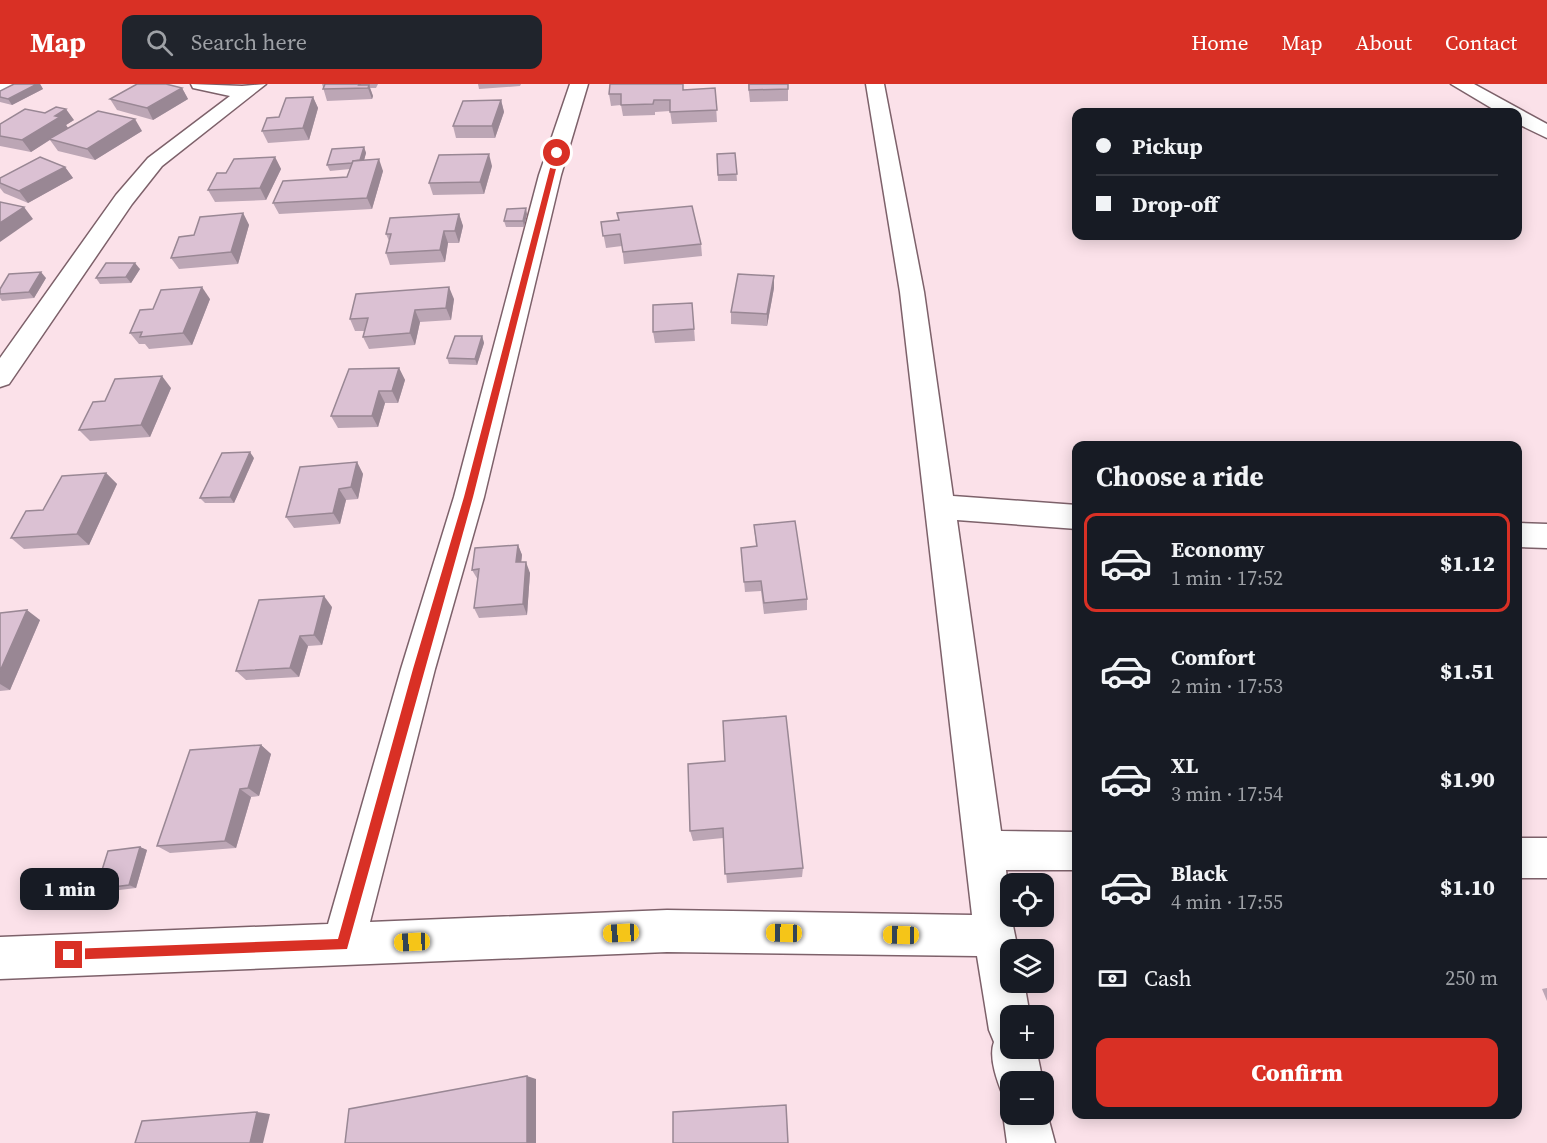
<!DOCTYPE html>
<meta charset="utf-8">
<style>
:root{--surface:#171b24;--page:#20242c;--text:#f1f3f6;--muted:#9ea1a6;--line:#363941;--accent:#d93025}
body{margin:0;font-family:"Source Serif 4",serif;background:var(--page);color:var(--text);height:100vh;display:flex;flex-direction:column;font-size:22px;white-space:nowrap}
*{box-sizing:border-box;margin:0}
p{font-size:20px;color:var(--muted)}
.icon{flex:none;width:33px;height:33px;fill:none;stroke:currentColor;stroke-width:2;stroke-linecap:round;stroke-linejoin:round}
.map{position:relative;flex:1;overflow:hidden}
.drawer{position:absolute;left:1072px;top:357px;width:450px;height:678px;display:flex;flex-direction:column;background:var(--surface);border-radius:12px;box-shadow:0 3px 15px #0003}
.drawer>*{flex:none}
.top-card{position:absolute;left:1072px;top:24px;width:450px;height:132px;border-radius:12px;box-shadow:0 3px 15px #0003;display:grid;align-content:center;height:132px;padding:0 24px;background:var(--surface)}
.buttons{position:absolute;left:1000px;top:789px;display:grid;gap:12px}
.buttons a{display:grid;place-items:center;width:54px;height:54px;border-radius:12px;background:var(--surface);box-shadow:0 3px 15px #0003;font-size:30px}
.end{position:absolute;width:27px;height:27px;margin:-14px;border:8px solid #d93025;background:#fff;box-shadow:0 0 0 3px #fff}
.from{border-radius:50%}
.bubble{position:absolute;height:42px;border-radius:12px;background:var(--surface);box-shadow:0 3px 15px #0003;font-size:20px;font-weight:800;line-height:42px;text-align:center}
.car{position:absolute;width:18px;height:36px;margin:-18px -9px;border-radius:8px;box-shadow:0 0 4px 2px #0007;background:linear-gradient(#f5c518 24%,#345 0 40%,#f5c518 0 76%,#345 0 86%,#f5c518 0)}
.top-card b{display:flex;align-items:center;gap:21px;height:57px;font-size:22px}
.top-card b+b{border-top:2px solid var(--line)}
.top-card i{width:15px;height:15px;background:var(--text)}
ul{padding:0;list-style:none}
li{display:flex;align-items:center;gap:18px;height:99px;margin:0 12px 9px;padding:0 12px;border:3px solid transparent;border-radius:12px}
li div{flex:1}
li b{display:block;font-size:22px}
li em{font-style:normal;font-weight:800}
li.on{border-color:var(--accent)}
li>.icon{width:54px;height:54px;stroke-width:1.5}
h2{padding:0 24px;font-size:27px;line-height:72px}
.pay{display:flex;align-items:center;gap:15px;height:66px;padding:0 24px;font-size:22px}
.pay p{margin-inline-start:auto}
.primary-button{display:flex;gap:12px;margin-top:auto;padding:12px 24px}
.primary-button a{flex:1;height:69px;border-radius:12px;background:var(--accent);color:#fff;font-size:24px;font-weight:800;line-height:69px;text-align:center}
header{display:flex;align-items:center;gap:36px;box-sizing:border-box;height:84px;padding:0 30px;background:var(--accent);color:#fff}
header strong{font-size:28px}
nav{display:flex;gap:33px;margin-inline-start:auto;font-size:21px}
.search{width:420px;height:54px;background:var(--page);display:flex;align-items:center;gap:15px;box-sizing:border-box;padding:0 21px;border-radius:12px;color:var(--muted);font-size:22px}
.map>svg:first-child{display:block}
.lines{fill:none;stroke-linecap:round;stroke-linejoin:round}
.minor-casing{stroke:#7d616a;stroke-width:3}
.minor{fill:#fff;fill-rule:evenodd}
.wall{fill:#bca6b5}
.shaded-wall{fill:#998794}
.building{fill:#dbc1d3;stroke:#998794;stroke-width:1.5}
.route{fill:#d93025}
</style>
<header>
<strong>Map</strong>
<div class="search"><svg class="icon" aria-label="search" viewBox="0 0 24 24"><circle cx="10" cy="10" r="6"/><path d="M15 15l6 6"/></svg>Search here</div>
<nav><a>Home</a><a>Map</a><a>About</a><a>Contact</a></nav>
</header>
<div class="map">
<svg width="1547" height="1059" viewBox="0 0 1547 1059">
<rect width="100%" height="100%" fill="#fbe1e9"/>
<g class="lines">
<g class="minor-casing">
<g id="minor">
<path d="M0 0H24L22 4 0 13Z"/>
<path d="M191 0 242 2 266 0 162 82 132 120 9 300 0 303V274L116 111 148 74 230 12 193 4Z"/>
<path d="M570 0H588L561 91 484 413 435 585 370 838 667 826 972 831 900 208 866 0H884L924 208 953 412 1077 421V445L957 436 1001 747 1077 748V786H1006L1011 832 1018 866H1011V898H1024L1030 932H1011V964H1036L1043 998H1011V1030H1044V1018L1055 1059H1007L1003 1030 1009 1016 1004 1014C998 999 988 974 994 958L989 946 977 872 667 868 0 895V853L328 840 401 585 454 413 539 91Z"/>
<path d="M1451 0H1474L1547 40V54L1518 40V28H1498Z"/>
<path d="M1518 439 1547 440V464L1518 463Z"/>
<rect x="1518" y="754" width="29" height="40"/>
</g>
</g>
<use href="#minor" class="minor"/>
</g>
<g class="wall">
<path d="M14 0H40L43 5 12 21 0 18V7Z"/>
<path d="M322 0H378L376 4H370L373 12 372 15 327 17Z"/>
<path d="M478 0H521L520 2 479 5Z"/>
<path d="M748 0H788V17L750 18Z"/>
<path d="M182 4 188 15 153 36 117 26 110 15Z"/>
<path d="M715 4 717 38 672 40 670 27 655 28V31L623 32 621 21 611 22 609 10Z"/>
<path d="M313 13 318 24 309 56 268 59 262 47 279 33Z"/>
<path d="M501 16 504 28 495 54H456L453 42Z"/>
<path d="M74 36 66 41 68 44 142 47 95 76 58 67 50 56 31 68 0 62V40Z"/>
<path d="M364 63 366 69 364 76 383 87 372 125 279 130 273 119 347 93 350 85 330 87 327 81Z"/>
<path d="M735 69 737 97H718L717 70Z"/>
<path d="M275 73 281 85 266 116 215 118 208 106 226 89Z"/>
<path d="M492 82 484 110 433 111 429 99Z"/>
<path d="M65 83 73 94 28 119 4 109 0 104V94Z"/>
<path d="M243 129 249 141 238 180 179 185 171 174 194 151Z"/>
<path d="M459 130 463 142 459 159H448L445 178 390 181 386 169 389 157 386 150Z"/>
<path d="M527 130 524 143H506L504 137Z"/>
<path d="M601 138 701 160 702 172 624 180 622 162 606 164Z"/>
<path d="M140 185 131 199 100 200 96 194Z"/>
<path d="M46 194 34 214 2 217 0 214V205Z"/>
<path d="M774 204 767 242 731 240V228Z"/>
<path d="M210 215 192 261 149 265 145 260H139L130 249 153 225Z"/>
<path d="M454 215 451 236 420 238 415 261 369 265 363 253 365 247H355L350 235Z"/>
<path d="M692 219 695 257 655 259 653 248Z"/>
<path d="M482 252 484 259 477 281 449 280 447 274Z"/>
<path d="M399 284 405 296 398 319H385L378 343 338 344 331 332Z"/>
<path d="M171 304 150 353 90 357 79 346 105 317Z"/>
<path d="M254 374 234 419H205L200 414Z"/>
<path d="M357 378 363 390 358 415 346 416 340 440 294 444 286 433Z"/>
<path d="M106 389 117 400 89 461 24 465 11 454Z"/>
<path d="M754 441 807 515V526L764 530 761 507 745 508 741 464 756 462Z"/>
<path d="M518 461 522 471 521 478 530 489 527 531 479 534 474 524 478 496 472 486Z"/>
<path d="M332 523 322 561 308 562 299 593 246 596 236 587Z"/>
<path d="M0 529 40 536 10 606 0 607Z"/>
<path d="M261 661 271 670 259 712 251 713 236 764 170 769 157 762Z"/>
<path d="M688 680 803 784 802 793 727 799 723 754 693 757 690 747Z"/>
<path d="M140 763 147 766 136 804 103 808 96 805Z"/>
<path d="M1547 904V917L1542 905Z"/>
</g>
<g class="shaded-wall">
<path d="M37 0H40L43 5 12 21 8 15Z"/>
<path d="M369 1 373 12 372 15 368 4Z"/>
<path d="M182 4 188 15 153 36 147 24Z"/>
<path d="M313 13 318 24 309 56 303 44Z"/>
<path d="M501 16 504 28 495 54 492 42Z"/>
<path d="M66 25 74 36 66 41 68 44 31 68 22 56 55 32Z"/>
<path d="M135 35 142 47 95 76 87 65Z"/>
<path d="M364 63 366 69 362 84 360 78Z"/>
<path d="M489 70 492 82 484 110 480 98Z"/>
<path d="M275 73 281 85 266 116 260 104Z"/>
<path d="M379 75 383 87 372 125 367 114Z"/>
<path d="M65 83 73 94 28 119 19 107Z"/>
<path d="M24 123 33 135 0 158V139Z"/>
<path d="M526 124 527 130 524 143 523 137Z"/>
<path d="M243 129 249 141 238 180 231 168Z"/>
<path d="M459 130 463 142 459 159 455 147Z"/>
<path d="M444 147 448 159 445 178 440 166Z"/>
<path d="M135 179 140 185 131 199 126 193Z"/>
<path d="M41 188 46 194 34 214 29 208Z"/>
<path d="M774 192V204L767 242V230Z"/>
<path d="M202 203 210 215 192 261 183 249Z"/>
<path d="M449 203 454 215 451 236 446 224Z"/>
<path d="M415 226 420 238 415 261 410 249Z"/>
<path d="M482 252 484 259 477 281 475 275Z"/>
<path d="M399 284 405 296 398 319 392 307Z"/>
<path d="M162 292 171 304 150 353 141 341Z"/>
<path d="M379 307 385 319 378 343 372 332Z"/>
<path d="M250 368 254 374 234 419 230 413Z"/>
<path d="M357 378 363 390 358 415 351 403Z"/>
<path d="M106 389 117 400 89 461 77 450Z"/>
<path d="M339 405 346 416 340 440 333 429Z"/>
<path d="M518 461 522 471 520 489 516 478Z"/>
<path d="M526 478 530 489 527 531 523 520Z"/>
<path d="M324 512 332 523 322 561 314 551Z"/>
<path d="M27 526 40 536 10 606 0 600V587Z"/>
<path d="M300 552 308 562 299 593 290 584Z"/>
<path d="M261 661 271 670 259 712 248 704Z"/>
<path d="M240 705 251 713 236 764 225 757Z"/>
<path d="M140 763 147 766 136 804 129 801Z"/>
<path d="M527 992 536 995V1059H527Z"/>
<path d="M257 1028 270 1030 263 1059H250Z"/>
</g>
<g class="building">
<path d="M14 0H37L8 15 0 13V7Z"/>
<path d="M137 0H166L182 4 147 24 110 15Z"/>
<path d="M325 0H360L359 1H369L368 4 323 5Z"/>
<path d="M610 0H683V6L715 4 717 26 670 28V16H654L653 20 621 21V10H609Z"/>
<path d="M749 0H788V5L749 6Z"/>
<path d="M313 13 303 44 262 47 267 34 279 33 286 14Z"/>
<path d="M501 16 492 42H453L463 17Z"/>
<path d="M56 23 66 25 55 32 60 33 22 56 0 52V40L25 25 45 29Z"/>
<path d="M98 27 135 35 87 65 49 55Z"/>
<path d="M364 63 360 76 353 77 352 79 327 81 332 65Z"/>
<path d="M735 69 737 90 718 91 717 70Z"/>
<path d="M489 70 480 98 429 99 439 71Z"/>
<path d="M40 73 65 83 19 107 0 99V94Z"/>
<path d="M275 73 260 104 208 106 217 89H226L234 75Z"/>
<path d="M379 75 367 114 273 119 283 97 347 93 353 77Z"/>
<path d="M0 118 24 123 0 139Z"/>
<path d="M692 122 701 160 623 168 620 150 603 152 601 138 619 136 617 129Z"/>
<path d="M526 124 523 137H504L507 125Z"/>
<path d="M243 129 231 168 171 174 179 153 194 151 200 133Z"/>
<path d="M459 130 455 147H444L440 166 386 169 391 150H386L390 134Z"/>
<path d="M106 179H135L126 193 96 194Z"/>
<path d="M41 188 29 208 0 210V205L9 190Z"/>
<path d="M738 190 774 192 767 230 731 228Z"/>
<path d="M202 203 183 249 140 253 142 248 130 249 140 226 153 225 161 206Z"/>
<path d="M449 203 446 224 415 226 410 249 363 253 368 234 350 235 356 210Z"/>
<path d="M692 219 694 245 653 248V221Z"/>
<path d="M455 252H482L475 275 447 274Z"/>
<path d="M399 284 392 307H379L372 332H331L349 285Z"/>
<path d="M162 292 141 341 79 346 93 318 105 317 115 295Z"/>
<path d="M250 368 230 413 200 414 222 369Z"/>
<path d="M357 378 351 403 339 405 333 429 286 433 300 383Z"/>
<path d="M106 389 77 450 11 454 26 427 43 426 62 392Z"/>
<path d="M795 437 807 515 764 519 761 497 744 498 741 464 757 462 754 441Z"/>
<path d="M518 461 516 478H526L523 520 474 524 479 485 472 486 475 464Z"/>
<path d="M324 512 314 551 300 552 290 584 236 587 259 516Z"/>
<path d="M27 526 0 587V529Z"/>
<path d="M786 632 803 784 725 790 723 744 690 747 688 680 725 677 723 637Z"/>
<path d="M261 661 248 704 240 705 225 757 157 762 190 666Z"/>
<path d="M140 763 129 801 96 805 108 767Z"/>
<path d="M527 992V1059H345L349 1025Z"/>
<path d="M786 1021 788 1059H673V1028Z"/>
<path d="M257 1028 250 1059H135L142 1037Z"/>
</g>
<path class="route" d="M557 67 560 69 473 413 347 865 64 876 62 871 69 865 338 855 413 585 464 413 554 69Z"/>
</svg>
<div class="buttons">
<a><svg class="icon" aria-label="locate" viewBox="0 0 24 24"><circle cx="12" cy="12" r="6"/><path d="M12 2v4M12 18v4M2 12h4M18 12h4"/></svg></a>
<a><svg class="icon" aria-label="layers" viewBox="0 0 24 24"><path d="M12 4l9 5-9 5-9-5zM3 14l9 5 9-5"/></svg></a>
<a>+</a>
<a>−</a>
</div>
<i class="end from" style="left:557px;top:69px"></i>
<i class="end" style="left:69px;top:871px"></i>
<div class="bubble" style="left:20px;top:784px;width:99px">1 min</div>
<i class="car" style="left:621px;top:849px;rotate:267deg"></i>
<i class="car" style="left:784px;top:849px;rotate:271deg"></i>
<i class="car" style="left:901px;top:851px;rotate:271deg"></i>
<i class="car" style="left:412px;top:858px;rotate:267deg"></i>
<div class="top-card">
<b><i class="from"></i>Pickup</b>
<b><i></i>Drop-off</b>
</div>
<section class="drawer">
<h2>Choose a ride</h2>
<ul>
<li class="on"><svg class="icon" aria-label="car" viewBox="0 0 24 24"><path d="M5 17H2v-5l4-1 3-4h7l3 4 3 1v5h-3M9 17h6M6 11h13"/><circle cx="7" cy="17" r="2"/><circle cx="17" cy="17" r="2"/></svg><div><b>Economy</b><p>1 min · 17:52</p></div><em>$1.12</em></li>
<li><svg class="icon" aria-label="car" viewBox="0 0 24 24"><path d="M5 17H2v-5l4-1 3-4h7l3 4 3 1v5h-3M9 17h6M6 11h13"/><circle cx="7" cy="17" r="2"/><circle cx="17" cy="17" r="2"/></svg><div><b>Comfort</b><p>2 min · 17:53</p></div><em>$1.51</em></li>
<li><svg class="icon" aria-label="car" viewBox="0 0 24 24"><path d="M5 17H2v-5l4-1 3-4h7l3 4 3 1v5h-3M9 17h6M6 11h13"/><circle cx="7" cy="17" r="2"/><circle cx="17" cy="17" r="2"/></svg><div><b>XL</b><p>3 min · 17:54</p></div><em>$1.90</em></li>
<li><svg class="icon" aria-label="car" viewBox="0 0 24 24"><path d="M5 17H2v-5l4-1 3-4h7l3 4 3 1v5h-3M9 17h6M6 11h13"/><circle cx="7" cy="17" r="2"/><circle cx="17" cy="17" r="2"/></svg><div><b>Black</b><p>4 min · 17:55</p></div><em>$1.10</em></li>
</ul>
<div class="pay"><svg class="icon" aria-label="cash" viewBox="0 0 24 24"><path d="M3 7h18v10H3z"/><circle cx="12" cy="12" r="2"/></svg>Cash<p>250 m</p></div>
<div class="primary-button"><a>Confirm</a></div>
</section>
</div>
